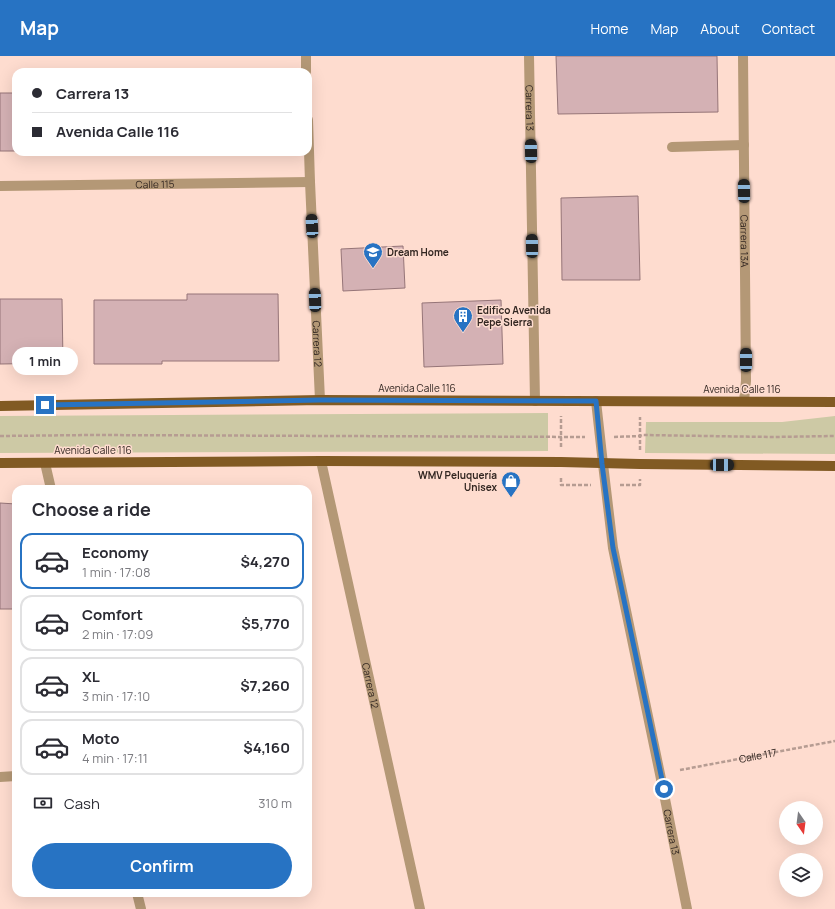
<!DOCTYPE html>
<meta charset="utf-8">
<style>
:root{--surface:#fff;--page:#f2f2f3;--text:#2b2b33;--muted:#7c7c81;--line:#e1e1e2;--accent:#2773c3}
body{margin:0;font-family:Manrope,sans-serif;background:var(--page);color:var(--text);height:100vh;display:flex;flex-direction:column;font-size:15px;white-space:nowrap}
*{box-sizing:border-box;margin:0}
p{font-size:13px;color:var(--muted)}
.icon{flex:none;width:22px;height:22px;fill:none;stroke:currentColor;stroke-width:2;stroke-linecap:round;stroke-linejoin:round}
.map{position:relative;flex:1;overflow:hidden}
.panel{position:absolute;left:12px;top:429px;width:300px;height:412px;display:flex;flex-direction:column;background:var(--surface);border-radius:12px;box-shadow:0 4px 16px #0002}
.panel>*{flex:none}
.top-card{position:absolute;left:12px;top:12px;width:300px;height:88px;border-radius:12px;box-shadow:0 4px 16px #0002;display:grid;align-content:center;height:88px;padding:0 20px;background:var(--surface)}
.needle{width:26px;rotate:166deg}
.fabs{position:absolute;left:779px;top:745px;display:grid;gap:8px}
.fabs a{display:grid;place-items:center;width:44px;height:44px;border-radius:50%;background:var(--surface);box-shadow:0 4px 16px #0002;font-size:20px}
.end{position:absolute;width:18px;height:18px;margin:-9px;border:5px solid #2773c3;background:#fff;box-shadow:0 0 0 2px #fff}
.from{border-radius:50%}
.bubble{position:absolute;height:28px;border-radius:14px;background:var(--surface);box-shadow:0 4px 16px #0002;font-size:13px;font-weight:700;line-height:28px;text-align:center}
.car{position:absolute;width:12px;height:24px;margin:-12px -6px;border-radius:5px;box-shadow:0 0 3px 1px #0007;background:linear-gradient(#222 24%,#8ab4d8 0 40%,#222 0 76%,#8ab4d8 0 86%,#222 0)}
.top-card b{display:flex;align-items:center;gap:14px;height:38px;font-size:15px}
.top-card b+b{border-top:1px solid var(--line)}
.top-card i{width:10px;height:10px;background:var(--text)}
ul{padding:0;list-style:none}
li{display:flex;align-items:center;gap:12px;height:56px;margin:0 8px 6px;padding:0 12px;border:2px solid var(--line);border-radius:12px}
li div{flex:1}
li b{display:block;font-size:15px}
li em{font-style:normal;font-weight:700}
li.current{border-color:var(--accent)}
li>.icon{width:36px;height:36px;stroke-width:1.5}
h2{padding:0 20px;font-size:18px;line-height:48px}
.pay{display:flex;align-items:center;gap:10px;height:44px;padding:0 20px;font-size:15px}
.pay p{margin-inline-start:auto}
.button{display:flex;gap:8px;margin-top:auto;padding:8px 20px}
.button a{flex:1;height:46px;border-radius:24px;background:var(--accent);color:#fff;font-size:16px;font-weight:700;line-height:46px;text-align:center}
header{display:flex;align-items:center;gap:24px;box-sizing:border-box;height:56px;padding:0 20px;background:var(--accent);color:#fff}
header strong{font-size:19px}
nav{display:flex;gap:22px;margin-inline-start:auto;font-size:14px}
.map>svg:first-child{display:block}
.green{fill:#cdc9a5}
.building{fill:#d4b1b4;stroke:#967578}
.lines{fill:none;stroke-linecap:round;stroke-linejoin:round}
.path{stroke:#b69c92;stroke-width:2.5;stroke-dasharray:4 2;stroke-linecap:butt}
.service{stroke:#b49876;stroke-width:10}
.minor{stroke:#b49876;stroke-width:10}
.tertiary{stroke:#b49876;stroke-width:10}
.primary{stroke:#815a23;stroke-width:10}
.route{stroke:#2773c3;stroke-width:5}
.labels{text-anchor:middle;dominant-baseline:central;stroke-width:3;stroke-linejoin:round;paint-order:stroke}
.street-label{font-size:10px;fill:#322621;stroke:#fedccf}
.poi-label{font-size:10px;font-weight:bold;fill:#322621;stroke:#fedccf;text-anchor:start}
</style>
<header>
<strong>Map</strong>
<nav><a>Home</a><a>Map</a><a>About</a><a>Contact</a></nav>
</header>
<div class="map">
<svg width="835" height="853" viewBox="0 0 835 853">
<rect width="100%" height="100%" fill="#fedccf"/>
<g class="green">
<path d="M548 357V395L0 397V360Z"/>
<path d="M835 360V398L645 397 646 366H782Z"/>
</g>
<g class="building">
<path d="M556 0H717L718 56 558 58Z"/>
<rect x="0" y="37" width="16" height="58"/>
<path d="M638 140 640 224H562L561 142Z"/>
<path d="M403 190 405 232 343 235 341 193Z"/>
<path d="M187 238H278L279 305H162V308H94V244H187Z"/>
<path d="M0 243H62L63 307 0 308Z"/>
<path d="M501 244 503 308 424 311 422 247Z"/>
<path d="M0 447 16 448V553H0Z"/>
</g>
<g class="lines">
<g class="path">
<path d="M0 380 92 379 585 381"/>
<path d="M614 381 640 380 642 379 772 381 835 380"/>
<path d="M561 391V360"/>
<path d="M640 394V361"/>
<path d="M561 422V429H591"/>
<path d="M620 429H640V423"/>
<path id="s1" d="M680 714 835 685"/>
</g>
<path class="service" d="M672 91 744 89"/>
<g class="minor">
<path d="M306 0V16"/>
<path id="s2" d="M529 0 535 345"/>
<path id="s3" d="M743 0 746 325 744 345"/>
<path id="s4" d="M308 64 310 126 320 344"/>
<path id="s5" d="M0 130 310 126"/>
<path id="s6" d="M321 405 420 853"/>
<path d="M45 407 51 433"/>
<path d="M0 721 16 720"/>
<path d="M137 837 141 853"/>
</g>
<path class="tertiary" id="s7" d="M596 345 603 408 613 492 660 718 687 853"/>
<g class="primary">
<path d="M0 350 320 344 835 346"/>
<path d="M0 407 321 405 561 406 640 408 835 410"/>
</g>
</g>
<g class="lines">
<path class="route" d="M45 349 320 344 596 345 602 408 613 492 664 733"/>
</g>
<defs>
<g id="school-pin" transform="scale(1)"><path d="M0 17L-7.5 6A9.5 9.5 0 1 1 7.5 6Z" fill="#2773c3" stroke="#fedccf"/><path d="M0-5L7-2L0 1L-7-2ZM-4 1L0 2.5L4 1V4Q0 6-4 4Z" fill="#fff"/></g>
<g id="building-pin" transform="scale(1)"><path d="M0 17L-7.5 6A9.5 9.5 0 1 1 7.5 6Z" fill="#2773c3" stroke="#fedccf"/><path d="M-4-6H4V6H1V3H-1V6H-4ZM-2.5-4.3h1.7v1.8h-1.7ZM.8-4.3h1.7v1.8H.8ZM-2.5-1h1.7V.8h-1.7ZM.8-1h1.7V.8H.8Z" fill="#fff"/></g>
<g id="shop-pin" transform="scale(1)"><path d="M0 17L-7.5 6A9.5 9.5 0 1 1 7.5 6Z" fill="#2773c3" stroke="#fedccf"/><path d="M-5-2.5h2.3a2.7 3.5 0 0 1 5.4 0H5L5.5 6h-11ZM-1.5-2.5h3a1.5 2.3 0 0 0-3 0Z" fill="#fff"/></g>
</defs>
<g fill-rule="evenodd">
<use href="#school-pin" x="373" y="196"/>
<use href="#building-pin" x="463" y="260"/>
<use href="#shop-pin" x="511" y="425"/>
</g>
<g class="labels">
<g class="street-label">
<text stroke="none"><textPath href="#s2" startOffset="52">Carrera 13</textPath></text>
<text stroke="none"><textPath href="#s5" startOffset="155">Calle 115</textPath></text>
<text stroke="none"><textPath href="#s3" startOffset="185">Carrera 13A</textPath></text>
<text stroke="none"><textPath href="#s4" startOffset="224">Carrera 12</textPath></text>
<text x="417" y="332">Avenida Calle 116</text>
<text x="742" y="333">Avenida Calle 116</text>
<text x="93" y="394">Avenida Calle 116</text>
<text stroke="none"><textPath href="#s6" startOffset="230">Carrera 12</textPath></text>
<text stroke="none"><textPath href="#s1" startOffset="79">Calle 117</textPath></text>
<text stroke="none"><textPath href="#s7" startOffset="438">Carrera 13</textPath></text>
</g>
<g class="poi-label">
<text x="387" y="196">Dream Home</text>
<text x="477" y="254">Edifico Avenida<tspan x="477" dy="12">Pepe Sierra</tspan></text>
<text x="497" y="419" text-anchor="end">WMV Peluquería<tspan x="497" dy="12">Unisex</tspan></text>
</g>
</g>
</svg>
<div class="fabs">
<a><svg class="needle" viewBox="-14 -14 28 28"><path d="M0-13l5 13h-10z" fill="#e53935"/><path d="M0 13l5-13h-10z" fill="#7c7c81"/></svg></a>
<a><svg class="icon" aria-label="layers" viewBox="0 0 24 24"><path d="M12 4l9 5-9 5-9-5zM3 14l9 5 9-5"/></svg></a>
</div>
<i class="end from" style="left:664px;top:733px"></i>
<i class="end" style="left:45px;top:349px"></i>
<div class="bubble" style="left:12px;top:291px;width:66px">1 min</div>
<i class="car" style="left:531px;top:95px;rotate:359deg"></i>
<i class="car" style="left:744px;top:135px;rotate:359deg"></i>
<i class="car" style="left:312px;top:170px;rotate:357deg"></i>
<i class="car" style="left:532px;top:190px;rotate:359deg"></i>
<i class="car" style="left:315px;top:244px;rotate:358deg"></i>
<i class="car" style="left:746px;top:304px;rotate:0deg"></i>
<i class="car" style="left:722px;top:409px;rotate:90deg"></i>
<div class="top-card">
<b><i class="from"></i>Carrera 13</b>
<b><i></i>Avenida Calle 116</b>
</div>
<section class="panel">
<h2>Choose a ride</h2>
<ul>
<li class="current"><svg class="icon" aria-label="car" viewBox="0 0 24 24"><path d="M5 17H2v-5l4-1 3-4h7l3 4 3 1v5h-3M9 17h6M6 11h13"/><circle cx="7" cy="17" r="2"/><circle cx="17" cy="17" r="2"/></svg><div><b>Economy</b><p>1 min · 17:08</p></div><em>$4,270</em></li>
<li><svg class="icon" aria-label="car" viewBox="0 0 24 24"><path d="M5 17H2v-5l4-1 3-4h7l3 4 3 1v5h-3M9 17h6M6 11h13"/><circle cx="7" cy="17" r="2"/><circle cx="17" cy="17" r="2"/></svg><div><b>Comfort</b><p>2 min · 17:09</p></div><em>$5,770</em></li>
<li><svg class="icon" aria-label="car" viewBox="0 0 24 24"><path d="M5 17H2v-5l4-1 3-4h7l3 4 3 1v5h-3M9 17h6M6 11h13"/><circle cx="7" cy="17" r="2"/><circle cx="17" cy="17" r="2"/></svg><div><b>XL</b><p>3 min · 17:10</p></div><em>$7,260</em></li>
<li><svg class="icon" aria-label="car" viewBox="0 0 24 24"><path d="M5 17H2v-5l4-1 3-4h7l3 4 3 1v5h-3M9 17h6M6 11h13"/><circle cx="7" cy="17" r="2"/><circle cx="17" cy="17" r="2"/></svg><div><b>Moto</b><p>4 min · 17:11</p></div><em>$4,160</em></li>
</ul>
<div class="pay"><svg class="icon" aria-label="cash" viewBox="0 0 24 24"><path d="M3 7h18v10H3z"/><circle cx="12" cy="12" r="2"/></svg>Cash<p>310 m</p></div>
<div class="button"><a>Confirm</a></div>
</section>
</div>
